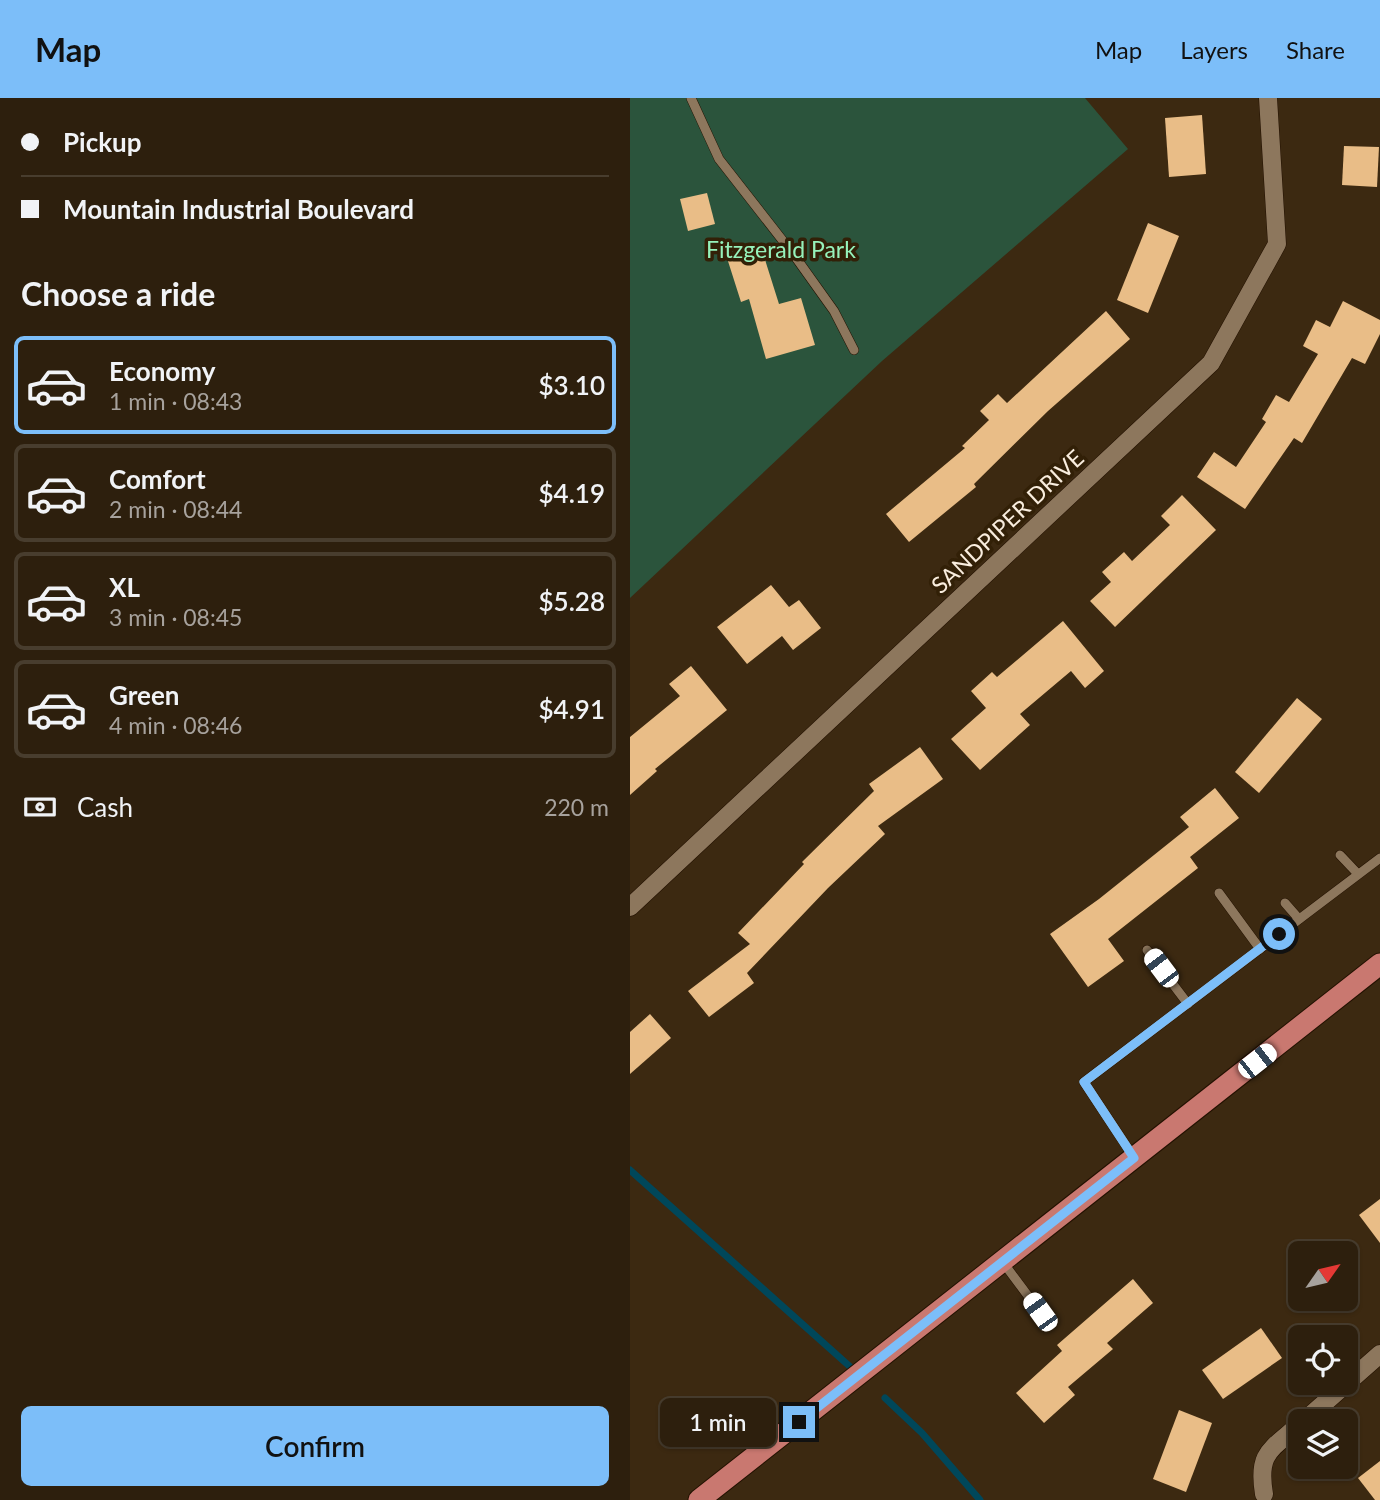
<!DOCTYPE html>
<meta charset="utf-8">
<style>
:root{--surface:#2d1f0d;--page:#352716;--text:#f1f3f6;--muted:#a7a29d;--line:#483d2e;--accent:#7cbef9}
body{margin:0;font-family:Lato,sans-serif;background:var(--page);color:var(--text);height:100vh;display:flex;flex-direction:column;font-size:26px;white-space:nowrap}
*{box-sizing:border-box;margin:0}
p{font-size:23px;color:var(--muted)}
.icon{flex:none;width:38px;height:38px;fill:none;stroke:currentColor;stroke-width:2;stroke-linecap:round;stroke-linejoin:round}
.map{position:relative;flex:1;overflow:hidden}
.side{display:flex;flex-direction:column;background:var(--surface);width:630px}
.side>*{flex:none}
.banner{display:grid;align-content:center;height:154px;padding:0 21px;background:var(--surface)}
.needle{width:46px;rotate:56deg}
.buttons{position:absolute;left:658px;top:1143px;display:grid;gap:14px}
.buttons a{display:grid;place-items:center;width:70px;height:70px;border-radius:10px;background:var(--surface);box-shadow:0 2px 5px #0004,0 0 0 2px var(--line);font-size:35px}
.end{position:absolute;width:32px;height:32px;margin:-16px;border:9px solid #7cbef9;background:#111;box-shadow:0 0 0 4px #111}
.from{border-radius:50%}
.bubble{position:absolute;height:49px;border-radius:10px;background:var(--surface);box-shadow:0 2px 5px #0004,0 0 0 2px var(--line);font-size:23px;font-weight:600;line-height:49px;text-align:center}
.car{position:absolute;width:21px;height:42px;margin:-21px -10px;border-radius:9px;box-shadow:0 0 5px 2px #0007;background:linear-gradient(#fff 24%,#345 0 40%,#fff 0 76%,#345 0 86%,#fff 0)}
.banner b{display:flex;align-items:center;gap:24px;height:66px;font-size:26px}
.banner b+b{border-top:2px solid var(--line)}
.banner i{width:18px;height:18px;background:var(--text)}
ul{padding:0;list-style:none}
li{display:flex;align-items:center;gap:21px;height:98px;margin:0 14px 10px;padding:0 7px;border:4px solid var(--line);border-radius:10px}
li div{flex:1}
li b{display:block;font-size:26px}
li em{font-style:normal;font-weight:600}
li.on{border-color:var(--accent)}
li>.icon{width:63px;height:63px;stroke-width:1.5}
h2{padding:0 21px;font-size:32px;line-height:84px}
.pay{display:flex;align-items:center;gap:18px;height:77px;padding:0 21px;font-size:26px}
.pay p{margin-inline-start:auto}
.primary-button{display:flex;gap:14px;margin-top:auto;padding:14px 21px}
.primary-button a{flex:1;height:80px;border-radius:10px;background:var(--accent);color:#111;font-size:28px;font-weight:600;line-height:80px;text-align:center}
header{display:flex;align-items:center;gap:42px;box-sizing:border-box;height:98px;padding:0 35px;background:var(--accent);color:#111}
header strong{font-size:33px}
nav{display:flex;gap:38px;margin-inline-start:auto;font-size:24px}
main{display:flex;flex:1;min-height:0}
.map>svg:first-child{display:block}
.green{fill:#2b543c}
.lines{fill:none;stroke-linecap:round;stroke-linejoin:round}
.stream{stroke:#00475a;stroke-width:7}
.building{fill:#e9bd87}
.service-casing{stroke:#231100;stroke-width:10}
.minor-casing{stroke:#231100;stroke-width:19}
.primary-casing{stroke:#231100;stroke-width:23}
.service{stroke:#8d775d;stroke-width:9}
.minor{stroke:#8d775d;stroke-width:18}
.primary{stroke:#c97870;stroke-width:21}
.route{stroke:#7cbef9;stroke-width:9}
.labels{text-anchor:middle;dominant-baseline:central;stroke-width:7;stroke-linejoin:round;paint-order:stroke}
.park-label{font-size:23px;fill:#96f2bb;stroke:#322007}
.street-label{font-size:23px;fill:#f9edde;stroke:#322007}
</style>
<header>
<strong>Map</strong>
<nav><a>Map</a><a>Layers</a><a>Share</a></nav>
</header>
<main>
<section class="side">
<div class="banner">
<b><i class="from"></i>Pickup</b>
<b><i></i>Mountain Industrial Boulevard</b>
</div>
<h2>Choose a ride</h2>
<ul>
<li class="on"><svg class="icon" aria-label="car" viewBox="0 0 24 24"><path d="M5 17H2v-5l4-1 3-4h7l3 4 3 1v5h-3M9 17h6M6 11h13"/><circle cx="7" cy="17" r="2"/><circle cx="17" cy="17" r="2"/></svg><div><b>Economy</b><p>1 min · 08:43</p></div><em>$3.10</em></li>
<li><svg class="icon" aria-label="car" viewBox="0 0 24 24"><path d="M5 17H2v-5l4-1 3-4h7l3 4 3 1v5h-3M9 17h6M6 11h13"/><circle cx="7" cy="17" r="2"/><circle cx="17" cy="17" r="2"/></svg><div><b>Comfort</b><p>2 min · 08:44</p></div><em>$4.19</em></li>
<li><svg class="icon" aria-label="car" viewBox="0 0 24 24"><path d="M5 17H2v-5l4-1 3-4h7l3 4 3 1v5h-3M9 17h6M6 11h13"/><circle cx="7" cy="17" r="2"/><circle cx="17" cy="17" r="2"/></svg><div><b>XL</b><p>3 min · 08:45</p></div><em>$5.28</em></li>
<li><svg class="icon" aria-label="car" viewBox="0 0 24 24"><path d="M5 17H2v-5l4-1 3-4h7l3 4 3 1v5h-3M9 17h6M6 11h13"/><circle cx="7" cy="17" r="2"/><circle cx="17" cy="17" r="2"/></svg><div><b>Green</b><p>4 min · 08:46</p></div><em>$4.91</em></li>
</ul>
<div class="pay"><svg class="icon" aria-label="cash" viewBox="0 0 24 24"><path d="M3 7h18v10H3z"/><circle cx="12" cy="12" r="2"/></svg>Cash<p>220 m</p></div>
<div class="primary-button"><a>Confirm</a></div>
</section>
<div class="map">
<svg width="750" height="1402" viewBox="0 0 750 1402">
<rect width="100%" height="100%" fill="#3c2911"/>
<path class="green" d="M0 0H455L498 51 252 263 0 500Z"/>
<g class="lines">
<g class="stream">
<path d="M0 1072 226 1274"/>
<path d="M255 1300 292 1335 350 1402"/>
</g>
</g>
<g class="building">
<path d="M572 17 576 76 539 79 535 20Z"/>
<path d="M714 48 749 49 747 89 712 87Z"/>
<path d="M77 95 85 126 58 133 50 101Z"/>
<path d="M518 125 549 138 518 215 487 202Z"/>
<path d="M131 149 149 206 171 200 185 247 136 261 119 201 111 204 97 160Z"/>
<path d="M713 203 750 222V236L735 266 722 260 672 345 664 340 615 411 567 379 584 354 606 369 636 324 632 321 646 297 659 304 688 256 673 248 686 222 700 229Z"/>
<path d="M476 213 500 241 418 313 344 386 346 389 279 444 256 416 335 350 332 348 359 322 350 313 368 296 377 305Z"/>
<path d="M552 397 586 432 485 529 460 503 481 484 472 474 494 454 502 463 540 427 531 418Z"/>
<path d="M141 487 159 509 169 502 191 530 163 552 152 538 117 566 87 529Z"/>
<path d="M433 523 474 573 455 590 441 573 390 616 400 627 350 672 321 641 356 610 341 593 362 574 367 579Z"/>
<path d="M61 568 97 612 25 671 27 673 0 697V639L50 598 39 586Z"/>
<path d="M667 600 692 621 629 695 605 674Z"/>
<path d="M290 649 313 681 248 728 255 736 198 790 117 875 124 885 79 919 58 893 120 846 108 835 174 766 172 764 244 693 239 686Z"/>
<path d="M585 690 609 720 560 759 568 770 478 841 494 863 458 889 420 836 469 801 559 729 550 719Z"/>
<path d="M20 916 41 940 0 976V934Z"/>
<path d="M750 1101V1145L729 1117Z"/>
<path d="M503 1181 523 1205 477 1245 483 1251 438 1289 445 1297 414 1325 386 1295 432 1253 427 1247Z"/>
<path d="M631 1230 652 1260 593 1301 572 1272Z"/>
<path d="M549 1312 582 1325 556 1394 523 1381Z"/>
<path d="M750 1363V1402H745L728 1380Z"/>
</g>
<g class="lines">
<g class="service-casing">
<g id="service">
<path d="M61 0 89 61 164 157 204 213 224 252"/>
<path d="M710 757 728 776"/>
<path d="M589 795 630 851"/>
<path d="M655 805 669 821"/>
<path d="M517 852 558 906"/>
<path d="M503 1058 454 984 750 760"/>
<path d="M372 1163 410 1214"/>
</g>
</g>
<g class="minor-casing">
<g id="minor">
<path d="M0 809 581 265 647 146 638 0"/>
<path d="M674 1323 750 1256"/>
<path d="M634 1396C627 1354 641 1352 670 1326"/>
</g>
</g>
<g class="primary-casing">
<path id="primary" d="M69 1402 750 866"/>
</g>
<use href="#service" class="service"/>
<use href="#minor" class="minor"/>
<use href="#primary" class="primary"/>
</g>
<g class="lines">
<path class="route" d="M169 1324 504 1060 454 984 649 836"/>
</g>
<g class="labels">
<g class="park-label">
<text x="151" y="151">Fitzgerald Park</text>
</g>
<g class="street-label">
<text transform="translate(377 423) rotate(-43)">SANDPIPER DRIVE</text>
</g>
</g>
</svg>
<div class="buttons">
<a><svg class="needle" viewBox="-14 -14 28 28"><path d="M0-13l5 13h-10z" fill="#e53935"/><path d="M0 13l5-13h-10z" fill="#a7a29d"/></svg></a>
<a><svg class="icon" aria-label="locate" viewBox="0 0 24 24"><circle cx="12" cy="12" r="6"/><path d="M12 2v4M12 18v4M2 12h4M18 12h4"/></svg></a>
<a><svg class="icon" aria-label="layers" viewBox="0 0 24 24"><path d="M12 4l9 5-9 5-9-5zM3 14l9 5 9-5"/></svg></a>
</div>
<i class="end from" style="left:649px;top:836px"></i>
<i class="end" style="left:169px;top:1324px"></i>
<div class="bubble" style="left:30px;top:1300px;width:116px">1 min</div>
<i class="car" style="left:531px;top:870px;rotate:323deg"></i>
<i class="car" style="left:627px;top:963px;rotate:52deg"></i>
<i class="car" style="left:410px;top:1214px;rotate:324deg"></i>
</div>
</main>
